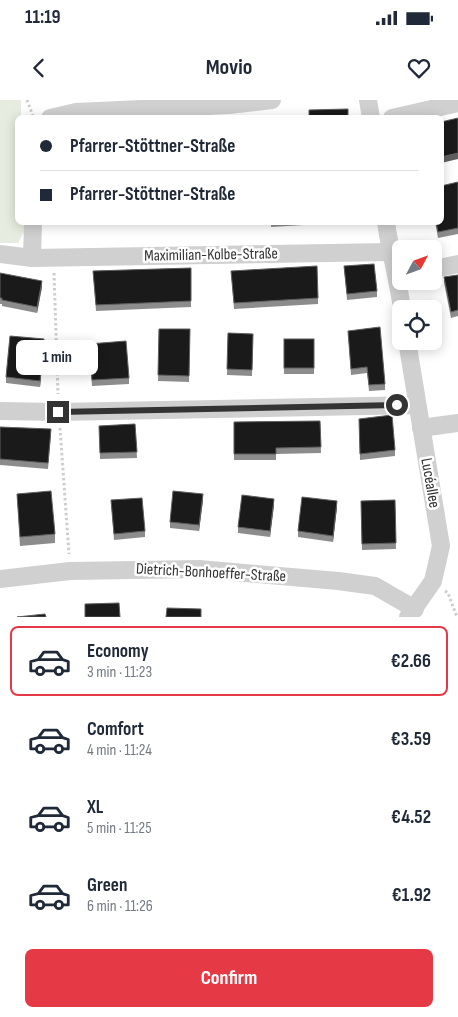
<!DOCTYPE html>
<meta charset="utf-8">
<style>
:root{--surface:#fff;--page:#f2f2f3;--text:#1f2937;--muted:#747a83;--line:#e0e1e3;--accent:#e63946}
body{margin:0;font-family:"Sofia Sans Condensed",sans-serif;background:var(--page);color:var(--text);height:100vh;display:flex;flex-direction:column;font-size:19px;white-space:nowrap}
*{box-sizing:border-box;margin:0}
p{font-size:16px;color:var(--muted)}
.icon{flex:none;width:28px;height:28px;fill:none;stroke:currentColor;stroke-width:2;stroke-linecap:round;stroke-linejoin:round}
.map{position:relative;height:517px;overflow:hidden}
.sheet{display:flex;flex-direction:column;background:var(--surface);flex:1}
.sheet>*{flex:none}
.guide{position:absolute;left:15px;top:15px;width:429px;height:110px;border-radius:8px;box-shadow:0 2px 12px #0003;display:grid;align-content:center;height:110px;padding:0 25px;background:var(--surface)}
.needle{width:32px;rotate:49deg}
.controls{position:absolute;left:392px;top:140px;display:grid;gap:10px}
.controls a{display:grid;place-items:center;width:50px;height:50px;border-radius:8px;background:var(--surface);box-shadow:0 2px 12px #0003;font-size:25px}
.end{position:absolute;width:22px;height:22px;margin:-11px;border:6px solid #333;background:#fff;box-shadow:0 0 0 2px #fff}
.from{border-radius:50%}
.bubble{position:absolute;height:35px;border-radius:8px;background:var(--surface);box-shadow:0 2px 12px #0003;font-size:16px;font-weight:700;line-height:35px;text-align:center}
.guide b{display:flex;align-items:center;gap:18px;height:48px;font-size:19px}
.guide b+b{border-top:1px solid var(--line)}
.guide i{width:12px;height:12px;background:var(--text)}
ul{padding:9px 0 0;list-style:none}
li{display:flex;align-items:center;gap:15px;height:70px;margin:0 10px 8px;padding:0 15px;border:2px solid transparent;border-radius:8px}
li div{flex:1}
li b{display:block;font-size:19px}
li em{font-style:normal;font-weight:700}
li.current{border-color:var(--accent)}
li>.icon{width:45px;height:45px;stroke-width:1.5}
.button{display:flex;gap:10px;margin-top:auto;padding:10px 25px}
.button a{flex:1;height:58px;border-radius:8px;background:var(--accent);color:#fff;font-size:20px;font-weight:700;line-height:58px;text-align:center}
.status{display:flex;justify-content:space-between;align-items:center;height:35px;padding:0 25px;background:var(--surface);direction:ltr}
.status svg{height:14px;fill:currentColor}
header{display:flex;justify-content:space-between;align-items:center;height:65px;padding:0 25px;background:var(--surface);font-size:22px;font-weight:700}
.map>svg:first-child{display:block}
.green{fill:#e6ecdf}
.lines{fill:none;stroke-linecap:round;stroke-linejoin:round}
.path{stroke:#cdcdcd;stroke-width:3;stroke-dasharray:2.5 2.5;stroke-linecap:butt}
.minor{stroke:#d0d0d0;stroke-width:18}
.wall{fill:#8c8c8c}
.shaded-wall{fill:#5f5f5f}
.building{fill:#1a1a1a;stroke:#5f5f5f}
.route{stroke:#333;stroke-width:6}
.labels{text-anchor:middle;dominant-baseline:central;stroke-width:5;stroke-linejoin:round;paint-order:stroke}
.street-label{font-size:16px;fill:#333;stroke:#fff}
</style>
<div class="status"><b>11:19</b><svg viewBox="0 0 49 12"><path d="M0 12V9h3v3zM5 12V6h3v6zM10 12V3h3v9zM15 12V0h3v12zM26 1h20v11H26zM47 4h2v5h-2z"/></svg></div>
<header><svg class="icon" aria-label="back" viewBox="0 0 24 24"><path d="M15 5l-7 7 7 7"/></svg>Movio<svg class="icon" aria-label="heart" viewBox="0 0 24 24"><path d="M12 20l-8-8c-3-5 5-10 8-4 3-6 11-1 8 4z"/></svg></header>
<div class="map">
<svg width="458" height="517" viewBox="0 0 458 517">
<rect width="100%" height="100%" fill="#fff"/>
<path class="green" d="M0 0H21V17L18 18V122L25 123V130L18 143H0Z"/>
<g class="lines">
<g class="path">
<path d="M27 0 33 16"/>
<path d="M54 173 58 294"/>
<path d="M60 328 69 454"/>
<path d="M445 491 448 493 457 517"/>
</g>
<g class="minor">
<path d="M368 0 371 18"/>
<path d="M50 18 76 12 229 5 272 0"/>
<path d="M392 18 458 3"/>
<path d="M386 122C390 152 398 179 402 209"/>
<path d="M0 154 32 158 33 122"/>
<path d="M32 158 390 152"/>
<path d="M434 169 458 164"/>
<path d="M407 241 441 446 433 481 408 517"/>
<path d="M0 311 58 312 417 305"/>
<path d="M421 328 458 323"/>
<path d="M0 479 70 471 199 469 338 481 375 486 415 509"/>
</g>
</g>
<g class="wall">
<path d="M458 82V134L438 138 435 122H441Z"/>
<rect x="144" y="122" width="28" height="3"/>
<path d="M205 122H237V123L205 124Z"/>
<path d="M271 122H304V125L271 127Z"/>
<path d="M344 166 377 191V197L347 200Z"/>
<path d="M191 168V207L96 211 93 171Z"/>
<path d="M231 171 318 198V204L234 209Z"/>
<path d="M0 173 42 187 37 213 2 206V204H0Z"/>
<path d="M458 175V216L451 218 444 183V177Z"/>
<path d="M159 229H190L189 282 158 281Z"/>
<path d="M348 231 385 284V290L369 291 367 273 351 275Z"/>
<path d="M228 233 253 234 252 276 227 275Z"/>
<rect x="284" y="239" width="30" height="35"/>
<path d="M89 244 129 278V284L92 286Z"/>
<path d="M44 245 40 287 6 283V277Z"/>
<path d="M359 319 395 350V356L360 360Z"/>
<path d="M320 321 321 353 276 354V360H234V322Z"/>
<path d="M135 324 137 358 100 359 99 326Z"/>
<path d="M0 327 51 335 48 369 0 365Z"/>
<path d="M17 394 55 434V443L20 446Z"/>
<path d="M111 400 145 431V437L114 440Z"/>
<path d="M203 400 199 431 170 428V422Z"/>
<path d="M395 400 396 449 362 450 361 401Z"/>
<path d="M274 405 270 437 238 433V427Z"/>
<path d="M337 407 333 442 298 437V431Z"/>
</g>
<g class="shaded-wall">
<path d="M458 53V59L441 63V57Z"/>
<path d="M42 181V187L37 213V207Z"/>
<path d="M44 239V245L40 287V281Z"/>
<path d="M203 394V400L199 431V425Z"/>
<path d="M274 399V405L270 437V431Z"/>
<path d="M337 401V407L333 442V436Z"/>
</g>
<g class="building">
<path d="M348 9V18H309V10Z"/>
<path d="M458 18V53L441 57V22Z"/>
<path d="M458 82V128L438 132 436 122H441V86Z"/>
<path d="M374 164 377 191 347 194 344 166Z"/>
<path d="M317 166 318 198 234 203 231 171Z"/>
<path d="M191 168V201L96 205 93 171Z"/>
<path d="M0 173 42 181 37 207 2 200V198H0Z"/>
<path d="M458 175V210L451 212 444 177Z"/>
<path d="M380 227 385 284 369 285 367 267 351 269 348 231Z"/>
<path d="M159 229H190L189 276 158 275Z"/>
<path d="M228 233 253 234 252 270 227 269Z"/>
<path d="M10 236 44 239 40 281 6 277Z"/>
<rect x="284" y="239" width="30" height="29"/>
<path d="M126 241 129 278 92 280 89 244Z"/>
<path d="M392 315 395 350 360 354 359 319Z"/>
<path d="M320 321 321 347 276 348V354H234V322Z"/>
<path d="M135 324 137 352 100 353 99 326Z"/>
<path d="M0 327 51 329 48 363 0 359Z"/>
<path d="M51 391 55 434 20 437 17 394Z"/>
<path d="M173 391 203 394 199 425 170 422Z"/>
<path d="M242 395 274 399 270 431 238 427Z"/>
<path d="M302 397 337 401 333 436 298 431Z"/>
<path d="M142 398 145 431 114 434 111 400Z"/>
<path d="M395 400 396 443 362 444 361 401Z"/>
<path d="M119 503 120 517H85V504Z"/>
<path d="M167 508 201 509V517H166Z"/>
<path d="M45 514 46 517H17Z"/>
</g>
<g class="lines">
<path class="route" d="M58 312 397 305"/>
</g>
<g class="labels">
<g class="street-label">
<text transform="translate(211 155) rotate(-1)">Maximilian-Kolbe-Straße</text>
<text transform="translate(430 383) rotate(80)">Lucéallee</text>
<text transform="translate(211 473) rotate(3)">Dietrich-Bonhoeffer-Straße</text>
</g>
</g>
</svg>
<div class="controls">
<a><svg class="needle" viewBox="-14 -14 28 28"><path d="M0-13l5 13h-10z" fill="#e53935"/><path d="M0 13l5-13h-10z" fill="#747a83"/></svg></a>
<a><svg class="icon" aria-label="locate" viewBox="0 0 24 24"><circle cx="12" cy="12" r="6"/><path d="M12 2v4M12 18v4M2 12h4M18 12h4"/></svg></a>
</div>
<i class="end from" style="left:397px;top:305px"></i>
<i class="end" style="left:58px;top:312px"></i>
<div class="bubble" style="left:16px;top:240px;width:82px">1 min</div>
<div class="guide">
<b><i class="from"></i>Pfarrer-Stöttner-Straße</b>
<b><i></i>Pfarrer-Stöttner-Straße</b>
</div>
</div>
<section class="sheet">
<ul>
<li class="current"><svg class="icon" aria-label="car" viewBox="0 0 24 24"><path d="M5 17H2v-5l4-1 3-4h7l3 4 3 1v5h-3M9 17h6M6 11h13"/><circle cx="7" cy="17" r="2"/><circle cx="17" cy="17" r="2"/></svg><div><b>Economy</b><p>3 min · 11:23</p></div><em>€2.66</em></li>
<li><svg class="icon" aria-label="car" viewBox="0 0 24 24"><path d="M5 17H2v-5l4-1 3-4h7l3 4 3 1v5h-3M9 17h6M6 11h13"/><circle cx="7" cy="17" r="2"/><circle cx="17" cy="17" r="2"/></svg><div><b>Comfort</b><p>4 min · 11:24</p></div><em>€3.59</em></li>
<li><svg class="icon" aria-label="car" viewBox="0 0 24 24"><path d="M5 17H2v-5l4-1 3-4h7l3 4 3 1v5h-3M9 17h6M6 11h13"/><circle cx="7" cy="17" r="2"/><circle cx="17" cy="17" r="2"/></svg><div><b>XL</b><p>5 min · 11:25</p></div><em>€4.52</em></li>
<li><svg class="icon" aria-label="car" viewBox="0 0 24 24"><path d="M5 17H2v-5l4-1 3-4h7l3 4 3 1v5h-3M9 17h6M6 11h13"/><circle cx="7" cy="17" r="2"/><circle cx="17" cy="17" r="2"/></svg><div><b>Green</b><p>6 min · 11:26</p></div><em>€1.92</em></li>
</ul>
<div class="button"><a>Confirm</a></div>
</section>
